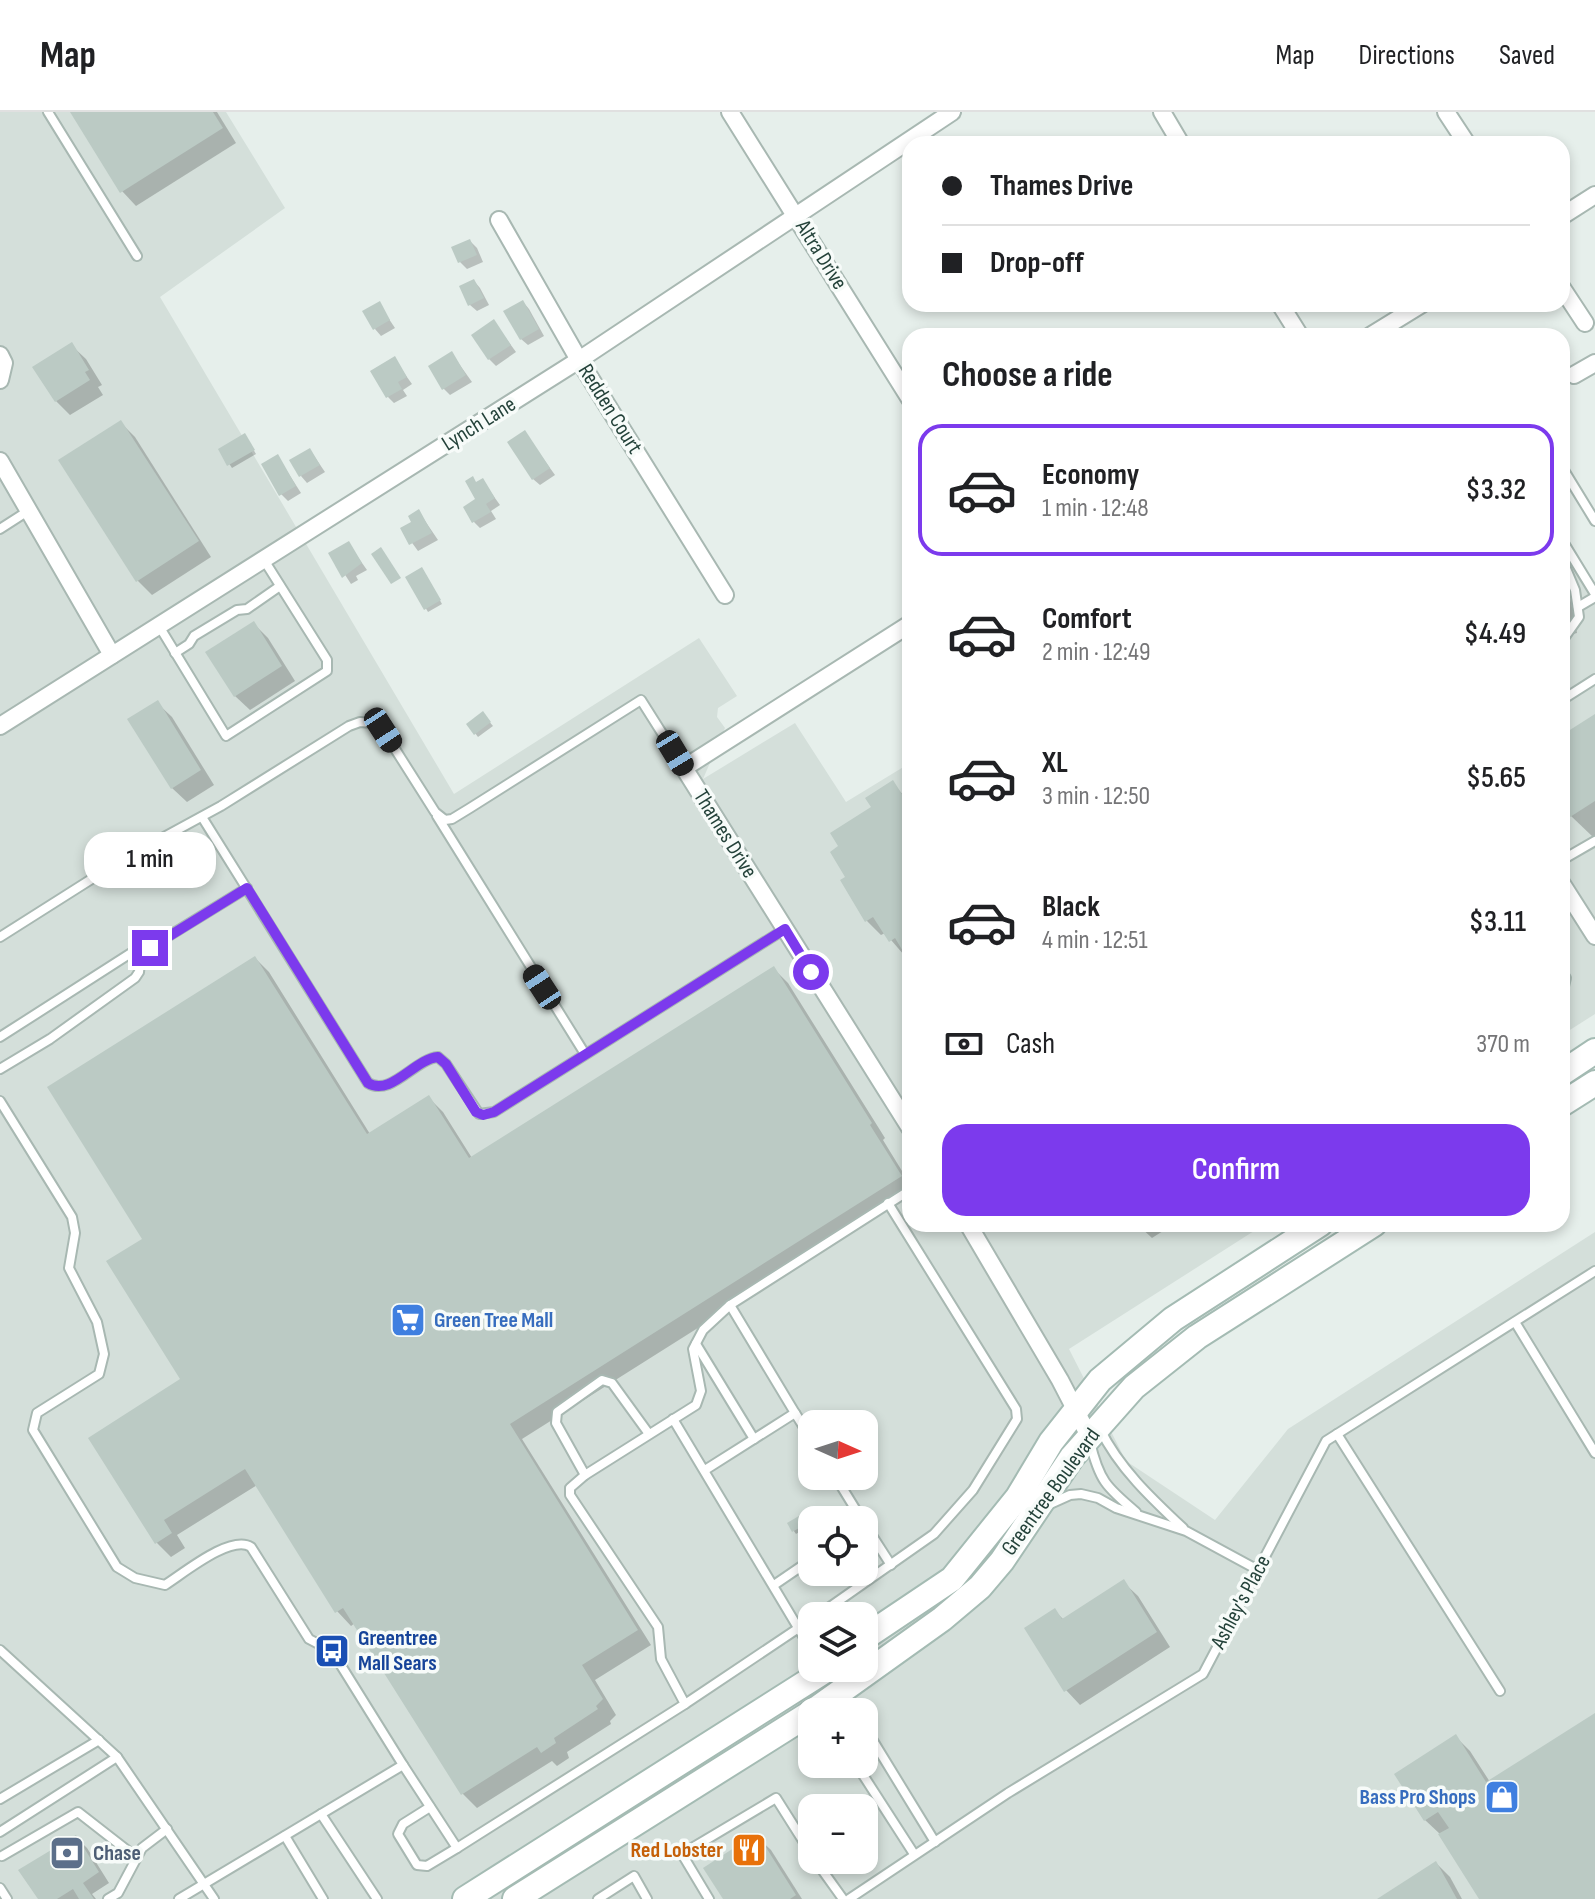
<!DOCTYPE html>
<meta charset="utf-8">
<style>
:root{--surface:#fff;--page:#f6f6f6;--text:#202124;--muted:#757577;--line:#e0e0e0;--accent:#7c3aed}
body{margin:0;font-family:"Sofia Sans Condensed",sans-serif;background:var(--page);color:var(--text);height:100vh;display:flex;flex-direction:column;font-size:30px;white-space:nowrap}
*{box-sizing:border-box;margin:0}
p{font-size:26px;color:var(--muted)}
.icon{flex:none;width:44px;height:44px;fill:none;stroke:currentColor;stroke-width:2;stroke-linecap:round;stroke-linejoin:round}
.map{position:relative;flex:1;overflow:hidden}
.side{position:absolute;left:902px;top:216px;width:668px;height:904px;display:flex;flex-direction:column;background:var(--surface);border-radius:24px;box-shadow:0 4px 12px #0003}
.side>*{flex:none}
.banner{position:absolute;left:902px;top:24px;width:668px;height:176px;border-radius:24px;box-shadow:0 4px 12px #0003;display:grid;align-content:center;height:176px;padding:0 40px;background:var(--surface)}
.needle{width:52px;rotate:93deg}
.buttons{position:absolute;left:798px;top:1298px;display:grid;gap:16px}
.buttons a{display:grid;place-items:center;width:80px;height:80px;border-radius:16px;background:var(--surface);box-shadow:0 4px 12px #0003;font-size:40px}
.end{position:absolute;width:36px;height:36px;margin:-18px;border:10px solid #7c3aed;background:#fff;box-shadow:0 0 0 4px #fff}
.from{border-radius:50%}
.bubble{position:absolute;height:56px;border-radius:24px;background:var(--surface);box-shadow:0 4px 12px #0003;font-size:26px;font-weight:600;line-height:56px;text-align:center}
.car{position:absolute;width:24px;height:48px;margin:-24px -12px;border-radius:10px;box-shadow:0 0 6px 2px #0007;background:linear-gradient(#222 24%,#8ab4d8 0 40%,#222 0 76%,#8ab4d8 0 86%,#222 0)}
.banner b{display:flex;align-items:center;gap:28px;height:76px;font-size:30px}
.banner b+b{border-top:2px solid var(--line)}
.banner i{width:20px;height:20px;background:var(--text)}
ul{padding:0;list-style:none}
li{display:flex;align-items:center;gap:24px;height:132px;margin:0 16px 12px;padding:0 24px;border:4px solid transparent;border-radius:24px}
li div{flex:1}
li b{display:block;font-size:30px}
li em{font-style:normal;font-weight:600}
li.active{border-color:var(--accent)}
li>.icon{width:72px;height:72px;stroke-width:1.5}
h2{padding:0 40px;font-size:36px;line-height:96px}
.pay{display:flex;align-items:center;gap:20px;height:88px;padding:0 40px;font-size:30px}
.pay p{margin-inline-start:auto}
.action{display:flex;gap:16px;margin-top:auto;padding:16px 40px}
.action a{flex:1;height:92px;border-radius:24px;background:var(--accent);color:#fff;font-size:32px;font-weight:600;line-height:92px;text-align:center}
header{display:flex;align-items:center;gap:48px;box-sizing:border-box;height:112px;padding:0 40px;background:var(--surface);border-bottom:2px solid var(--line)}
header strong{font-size:38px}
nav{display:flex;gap:44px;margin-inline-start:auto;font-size:28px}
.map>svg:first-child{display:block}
.built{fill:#d4dfda;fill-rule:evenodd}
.shadow{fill:#0003}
.building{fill:#bbcac4}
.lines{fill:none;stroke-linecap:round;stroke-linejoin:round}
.service-casing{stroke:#a8b8b2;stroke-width:12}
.minor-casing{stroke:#a8b8b2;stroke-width:20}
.secondary-casing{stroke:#a4bbb3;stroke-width:28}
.service{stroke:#fff;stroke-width:8}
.minor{stroke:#fff;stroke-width:16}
.secondary{stroke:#fff;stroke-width:24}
.route{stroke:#7c3aed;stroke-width:10}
.labels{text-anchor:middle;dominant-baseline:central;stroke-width:7;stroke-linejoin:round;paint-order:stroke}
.street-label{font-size:22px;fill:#24423a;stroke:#f7fbf9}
.shop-label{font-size:22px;font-weight:bold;fill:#366cbe;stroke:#f7fbf9;text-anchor:start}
.transit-label{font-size:22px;font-weight:bold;fill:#164399;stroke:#f7fbf9;text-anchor:start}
.food-label{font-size:22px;font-weight:bold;fill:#c56008;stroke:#f7fbf9;text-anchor:end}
.service-label{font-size:22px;font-weight:bold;fill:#4e5e75;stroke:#f7fbf9;text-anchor:start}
</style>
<header>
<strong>Map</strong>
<nav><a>Map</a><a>Directions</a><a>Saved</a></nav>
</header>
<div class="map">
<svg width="1595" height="1787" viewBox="0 0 1595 1787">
<rect width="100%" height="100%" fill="#e6efeb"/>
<g class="built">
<path d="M0 0H226L285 96 160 185 454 682 699 526 737 584 718 596 717 605 725 616 703 667 795 611 846 690 910 651V1112H1265L1069 1237 1126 1349 1215 1408 1288 1317 1595 1120V1787H0ZM812 1312H864V1364H812ZM812 1408H864V1460H812ZM812 1504H864V1556H812ZM812 1600H864V1652H812ZM812 1696H864V1748H812Z"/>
<path d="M1562 417 1595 472V902L1562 923Z"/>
</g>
<g class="shadow">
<path d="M72 0H217L236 31 136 94 122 79Z"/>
<path d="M470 129 477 136 483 150 467 157 460 150 454 136Z"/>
<path d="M474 169 480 176 489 193 477 199 470 193Z"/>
<path d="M523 190 529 197 544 224 528 233 521 227Z"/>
<path d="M379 192 395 216 381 224 375 217Z"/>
<path d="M494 210 516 240 496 254 489 247Z"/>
<path d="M71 233 86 247 102 273 98 275 103 283 70 303 56 289Z"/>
<path d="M452 242 472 270 450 283 443 276Z"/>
<path d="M394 247 412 272 403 278 407 284 394 291 388 285Z"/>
<path d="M120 310 135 325 211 445 152 483 138 469Z"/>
<path d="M525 321 555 363 540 373 533 367Z"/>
<path d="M247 327 256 342 232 356 220 338Z"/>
<path d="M310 338 325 360 307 371 301 364Z"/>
<path d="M278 345 301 381 288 389 281 382Z"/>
<path d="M482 368 500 393 491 399 496 407 480 416 474 410 477 371Z"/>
<path d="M419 400 438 428 418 439 402 417 414 411Z"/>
<path d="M348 431 367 458 356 464 358 468 351 472 331 441Z"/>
<path d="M424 460 442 492 428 500 408 466Z"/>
<path d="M1562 473 1569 480 1577 521 1565 524 1570 544 1562 546Z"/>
<path d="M254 512 268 526 295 569 250 598 235 584Z"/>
<path d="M157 591 172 605 214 673 187 690 172 676Z"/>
<path d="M483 602 493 614 478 625 469 613Z"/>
<path d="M1595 604V724L1593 725 1571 704 1562 689V625Z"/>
<path d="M892 671 908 688 910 686V844L908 842 904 843 885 821 881 823 867 809 848 765 874 696Z"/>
<path d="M255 846 269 860 370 1022 429 986 443 1000 472 1046 773 856 788 871 885 1026 883 1028 910 1072V1082L522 1327 651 1533 595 1568 616 1603 610 1609 611 1612 567 1640 569 1646 557 1654 552 1649 477 1696 463 1682 355 1511 351 1514 337 1499 257 1373 177 1423 185 1436 171 1445 157 1431 91 1326 183 1268 145 1127Z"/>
<path d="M1137 1112H1174L1152 1126Z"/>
<path d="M806 1406 811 1413 796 1422 789 1412Z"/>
<path d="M1123 1470 1138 1484 1170 1535 1080 1593 1066 1578 1055 1499 1064 1508Z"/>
<path d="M1595 1604V1787H1482L1440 1722 1425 1708 1456 1625 1470 1639 1490 1670Z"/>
<path d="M756 1724 771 1738 802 1787H726Z"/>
<path d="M76 1725 87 1736 109 1771 92 1782 96 1787H40Z"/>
<path d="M1436 1751 1450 1765 1462 1787H1380Z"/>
</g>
<g class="building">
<path d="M70 0H213L223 16 120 81Z"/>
<path d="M470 127 477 143 458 151 451 135Z"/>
<path d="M474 167 484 186 468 194 459 174Z"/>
<path d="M523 188 539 217 520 228 503 199Z"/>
<path d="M380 189 390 208 373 218 362 199Z"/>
<path d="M494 207 511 233 488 248 471 223Z"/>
<path d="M72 230 89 258 85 260 90 268 55 290 32 255Z"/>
<path d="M452 239 466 263 442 278 428 254Z"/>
<path d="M395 244 407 265 398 270 402 277 386 286 370 259Z"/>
<path d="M121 308 199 429 136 470 58 348Z"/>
<path d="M525 318 550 356 532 368 507 330Z"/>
<path d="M245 321 255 338 227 354 218 337Z"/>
<path d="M310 336 320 353 299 365 289 348Z"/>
<path d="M278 342 296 374 279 384 261 352Z"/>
<path d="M473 364 476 370 483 366 495 386 486 392 491 400 472 411 463 395 475 387 465 369Z"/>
<path d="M419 397 432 421 409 433 400 416 411 410 408 404Z"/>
<path d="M349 429 362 451 342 466 328 441Z"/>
<path d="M381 435 401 466 391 472 371 442Z"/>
<path d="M422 455 441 488 424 498 405 465Z"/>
<path d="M254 509 282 554 234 585 205 540Z"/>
<path d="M158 588 201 658 171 677 127 607Z"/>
<path d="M483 599 491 610 474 623 466 612Z"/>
<path d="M1595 602V689L1570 705 1562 693V623Z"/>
<path d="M893 668 905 687 910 684V837L904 841 895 826 889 830 873 805 865 810 840 768 845 765 830 740 838 734 830 721 871 695 865 686Z"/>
<path d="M255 844 367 1022 429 983 469 1046 774 854 872 1011 870 1013 902 1064 510 1312 638 1518 582 1553 603 1587 596 1594 598 1597 554 1626 556 1631 541 1641 537 1635 461 1683 343 1496 335 1501 245 1357 164 1408 172 1421 155 1432 88 1326 180 1267 106 1149 142 1127 47 975Z"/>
<path d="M804 1401 810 1410 792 1420 787 1411Z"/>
<path d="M1124 1467 1157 1520 1064 1580 1024 1516 1055 1496 1062 1507Z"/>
<path d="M1595 1601V1787H1479L1438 1722 1449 1716 1438 1700 1424 1709 1394 1662 1456 1622 1486 1670Z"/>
<path d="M757 1721 796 1783 790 1787H723L703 1756Z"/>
<path d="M76 1723 99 1760 83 1771 94 1787H79L73 1777 57 1787H38L18 1758Z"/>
<path d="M1436 1749 1457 1787H1377Z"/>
</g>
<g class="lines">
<g class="service-casing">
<g id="service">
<path d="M48 0 137 144"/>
<path d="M1562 355 1595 409"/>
<path d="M0 417 28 399"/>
<path d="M1562 428 1595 482"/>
<path d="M1562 447 1575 478 1579 505 1562 529"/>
<path d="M1578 495 1595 485"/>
<path d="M159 514 226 624 327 559V548L264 448"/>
<path d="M175 541 189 532 194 524 237 498 247 497 280 474"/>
<path d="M1562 588 1595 567"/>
<path d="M437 704 585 942"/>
<path d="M202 705 368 971C391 985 415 947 438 945L446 952 479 1002 494 1000 785 817"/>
<path d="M1562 748 1595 729"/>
<path d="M0 825 120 749 221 694 349 614 360 610 372 611 383 618 435 700 445 708 452 707 470 696 641 588 684 656"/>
<path d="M1562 860 1566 866 1562 883"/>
<path d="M0 925 131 841H141L247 776"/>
<path d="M0 957 50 927 135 866 139 860 141 841"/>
<path d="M0 989 72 1105 75 1121 69 1156 97 1210 104 1242 99 1262 37 1301 33 1318 117 1455 135 1466 165 1473C184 1461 231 1422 251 1435L309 1527 332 1539 403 1653 179 1787"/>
<path d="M730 1193 795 1301"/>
<path d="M1515 1210 1595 1341"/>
<path d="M696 1232 754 1327"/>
<path d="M673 1307 812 1539"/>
<path d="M1100 1317C1119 1356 1151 1386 1183 1416"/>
<path d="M1337 1322 1500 1579"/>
<path d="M1090 1330C1099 1368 1106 1375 1136 1400"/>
<path d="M705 1358 795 1301 812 1328"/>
<path d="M585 1363 556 1311 557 1300 602 1268 612 1271 649 1322"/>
<path d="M835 1364 862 1408"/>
<path d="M1050 1392 1070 1383 1081 1382 1098 1386 1116 1396 1186 1419 1258 1458"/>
<path d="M864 1411 891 1453"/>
<path d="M774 1473 812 1447"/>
<path d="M817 1504 934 1422 973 1378 1017 1307 1016 1297 888 1091"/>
<path d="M0 1538 117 1645 214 1787"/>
<path d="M843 1580 855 1600"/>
<path d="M685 1592 812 1507"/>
<path d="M864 1614 935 1730"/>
<path d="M856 1652 914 1742"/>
<path d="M403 1653 457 1736 685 1592 661 1547 658 1515 570 1383V1376L585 1363 696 1293 701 1279 693 1237 703 1218 730 1193 910 1078"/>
<path d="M0 1687 99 1628"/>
<path d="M430 1695 403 1712 398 1722 417 1753 427 1754 457 1736"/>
<path d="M321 1702 377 1787"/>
<path d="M0 1720 117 1645"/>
<path d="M285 1724 323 1787"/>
<path d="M2 1744 78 1700 137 1746"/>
<path d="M815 1748 843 1787"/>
<path d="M0 1776 7 1787"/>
<path d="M108 1787 118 1781 142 1736 167 1717"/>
<path d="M598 1787 634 1764 647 1787"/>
<path d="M709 1787 682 1742 776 1686 812 1743"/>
<path d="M849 1787 1008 1681 1203 1562 1326 1329 1595 1159"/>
</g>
</g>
<g class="minor-casing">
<g id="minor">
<path d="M730 0 910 287"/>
<path d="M1162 0 1181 32"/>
<path d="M1446 0 1467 32"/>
<path d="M1562 104 1595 83"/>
<path d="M499 108 579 248 725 483"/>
<path d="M1562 176 1585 211"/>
<path d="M1280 192 1300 224"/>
<path d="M1370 224 1422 192"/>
<path d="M0 243 4 251 0 268"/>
<path d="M1574 263 1595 251"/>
<path d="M0 349 112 543"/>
<path d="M910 512 684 656 910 1016"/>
<path d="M0 614 579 248 952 0"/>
<path d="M1562 772 1595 824"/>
<path d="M968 1112 1060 1268 1089 1324"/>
</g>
</g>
<g class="secondary-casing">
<g id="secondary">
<path d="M1562 961 1595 939"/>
<path d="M1562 992 1595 971"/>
<path d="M864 1526 952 1467 1018 1385 1051 1330 1100 1268 1173 1207 1320 1112"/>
<path d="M812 1600 942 1507 980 1475 1002 1449 1072 1345 1134 1275 1197 1225 1374 1112"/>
<path d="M465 1787 829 1556"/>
<path d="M515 1787 812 1600"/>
</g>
</g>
<use href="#service" class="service"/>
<use href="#minor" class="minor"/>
<use href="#secondary" class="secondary"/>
</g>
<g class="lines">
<path class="route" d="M150 836 247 776 368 971C391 985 414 947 438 945L446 952 476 1000 483 1003 494 1000 785 817 811 860"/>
</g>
<defs>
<g id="supermarket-square" transform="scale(1.8)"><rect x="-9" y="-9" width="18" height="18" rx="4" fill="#3f7fe0" stroke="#f7fbf9"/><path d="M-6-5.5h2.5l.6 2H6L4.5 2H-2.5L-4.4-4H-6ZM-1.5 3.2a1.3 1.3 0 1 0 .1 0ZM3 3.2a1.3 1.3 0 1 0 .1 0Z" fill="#fff"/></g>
<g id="bus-square" transform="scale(1.8)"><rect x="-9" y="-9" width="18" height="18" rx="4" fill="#1a4fb4" stroke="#f7fbf9"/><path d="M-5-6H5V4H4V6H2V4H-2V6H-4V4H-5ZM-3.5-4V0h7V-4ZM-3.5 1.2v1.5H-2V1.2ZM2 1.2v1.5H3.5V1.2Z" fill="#fff"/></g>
<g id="shop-square" transform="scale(1.8)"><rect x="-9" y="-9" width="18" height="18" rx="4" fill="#3f7fe0" stroke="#f7fbf9"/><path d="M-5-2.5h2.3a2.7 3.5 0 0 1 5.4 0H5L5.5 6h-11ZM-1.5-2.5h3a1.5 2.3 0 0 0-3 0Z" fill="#fff"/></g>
<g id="restaurant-square" transform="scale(1.8)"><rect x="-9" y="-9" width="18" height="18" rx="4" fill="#e8710a" stroke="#f7fbf9"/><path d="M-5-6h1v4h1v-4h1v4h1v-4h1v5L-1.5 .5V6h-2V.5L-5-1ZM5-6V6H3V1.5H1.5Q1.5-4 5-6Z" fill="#fff"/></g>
<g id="bank-square" transform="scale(1.8)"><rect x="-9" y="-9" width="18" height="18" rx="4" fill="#5c6f8a" stroke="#f7fbf9"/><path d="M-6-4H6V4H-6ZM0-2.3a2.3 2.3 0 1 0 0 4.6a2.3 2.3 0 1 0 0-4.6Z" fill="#fff"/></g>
</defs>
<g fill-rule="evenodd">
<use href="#supermarket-square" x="408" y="1208"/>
<use href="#bus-square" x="332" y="1539"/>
<use href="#shop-square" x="1502" y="1685"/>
<use href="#restaurant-square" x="749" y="1738"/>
<use href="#bank-square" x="67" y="1741"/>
</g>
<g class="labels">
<g class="street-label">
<text transform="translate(821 143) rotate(58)">Altra Drive</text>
<text transform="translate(610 297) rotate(58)">Redden Court</text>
<text transform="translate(479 312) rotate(-32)">Lynch Lane</text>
<text transform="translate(725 722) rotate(58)">Thames Drive</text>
<text transform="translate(1051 1380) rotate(-54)">Greentree Boulevard</text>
<text transform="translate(1241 1490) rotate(-62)">Ashley's Place</text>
</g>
<g class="shop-label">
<text x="434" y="1208">Green Tree Mall</text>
<text x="1476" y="1685" text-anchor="end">Bass Pro Shops</text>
</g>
<g class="transit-label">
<text x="358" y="1526">Greentree<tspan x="358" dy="25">Mall Sears</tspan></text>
</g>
<g class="food-label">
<text x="723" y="1738">Red Lobster</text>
</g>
<g class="service-label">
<text x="93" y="1741">Chase</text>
</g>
</g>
</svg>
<div class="buttons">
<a><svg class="needle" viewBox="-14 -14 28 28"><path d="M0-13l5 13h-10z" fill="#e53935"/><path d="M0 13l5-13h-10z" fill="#757577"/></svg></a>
<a><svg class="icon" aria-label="locate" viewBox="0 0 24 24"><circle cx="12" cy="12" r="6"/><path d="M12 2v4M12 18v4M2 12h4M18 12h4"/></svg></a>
<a><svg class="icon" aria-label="layers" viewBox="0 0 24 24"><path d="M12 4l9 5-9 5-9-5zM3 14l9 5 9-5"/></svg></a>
<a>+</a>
<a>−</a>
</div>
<i class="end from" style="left:811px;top:860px"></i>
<i class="end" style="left:150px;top:836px"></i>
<div class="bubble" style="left:84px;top:720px;width:132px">1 min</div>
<i class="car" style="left:383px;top:618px;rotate:147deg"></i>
<i class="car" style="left:675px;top:641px;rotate:149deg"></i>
<i class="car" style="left:542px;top:875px;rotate:327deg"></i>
<div class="banner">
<b><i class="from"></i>Thames Drive</b>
<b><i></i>Drop-off</b>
</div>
<section class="side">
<h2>Choose a ride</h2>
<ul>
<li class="active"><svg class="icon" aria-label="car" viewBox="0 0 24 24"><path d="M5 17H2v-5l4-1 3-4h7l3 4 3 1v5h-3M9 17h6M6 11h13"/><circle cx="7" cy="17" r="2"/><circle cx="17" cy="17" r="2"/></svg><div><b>Economy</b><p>1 min · 12:48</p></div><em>$3.32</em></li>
<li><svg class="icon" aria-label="car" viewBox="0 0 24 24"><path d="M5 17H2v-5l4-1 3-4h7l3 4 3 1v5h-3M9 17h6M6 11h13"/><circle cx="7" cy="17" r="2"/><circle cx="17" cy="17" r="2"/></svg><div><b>Comfort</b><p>2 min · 12:49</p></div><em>$4.49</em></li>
<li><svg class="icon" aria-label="car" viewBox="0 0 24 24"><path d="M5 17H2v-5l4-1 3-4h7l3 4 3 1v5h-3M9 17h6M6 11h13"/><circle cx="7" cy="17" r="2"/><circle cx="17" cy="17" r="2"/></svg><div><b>XL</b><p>3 min · 12:50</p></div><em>$5.65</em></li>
<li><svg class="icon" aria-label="car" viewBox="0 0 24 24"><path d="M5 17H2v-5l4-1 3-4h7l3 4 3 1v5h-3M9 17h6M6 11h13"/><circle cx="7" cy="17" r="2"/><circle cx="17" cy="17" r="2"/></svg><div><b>Black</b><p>4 min · 12:51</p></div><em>$3.11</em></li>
</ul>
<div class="pay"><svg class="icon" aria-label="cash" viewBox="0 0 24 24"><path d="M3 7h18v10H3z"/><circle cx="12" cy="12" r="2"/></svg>Cash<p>370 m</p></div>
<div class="action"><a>Confirm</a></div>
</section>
</div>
